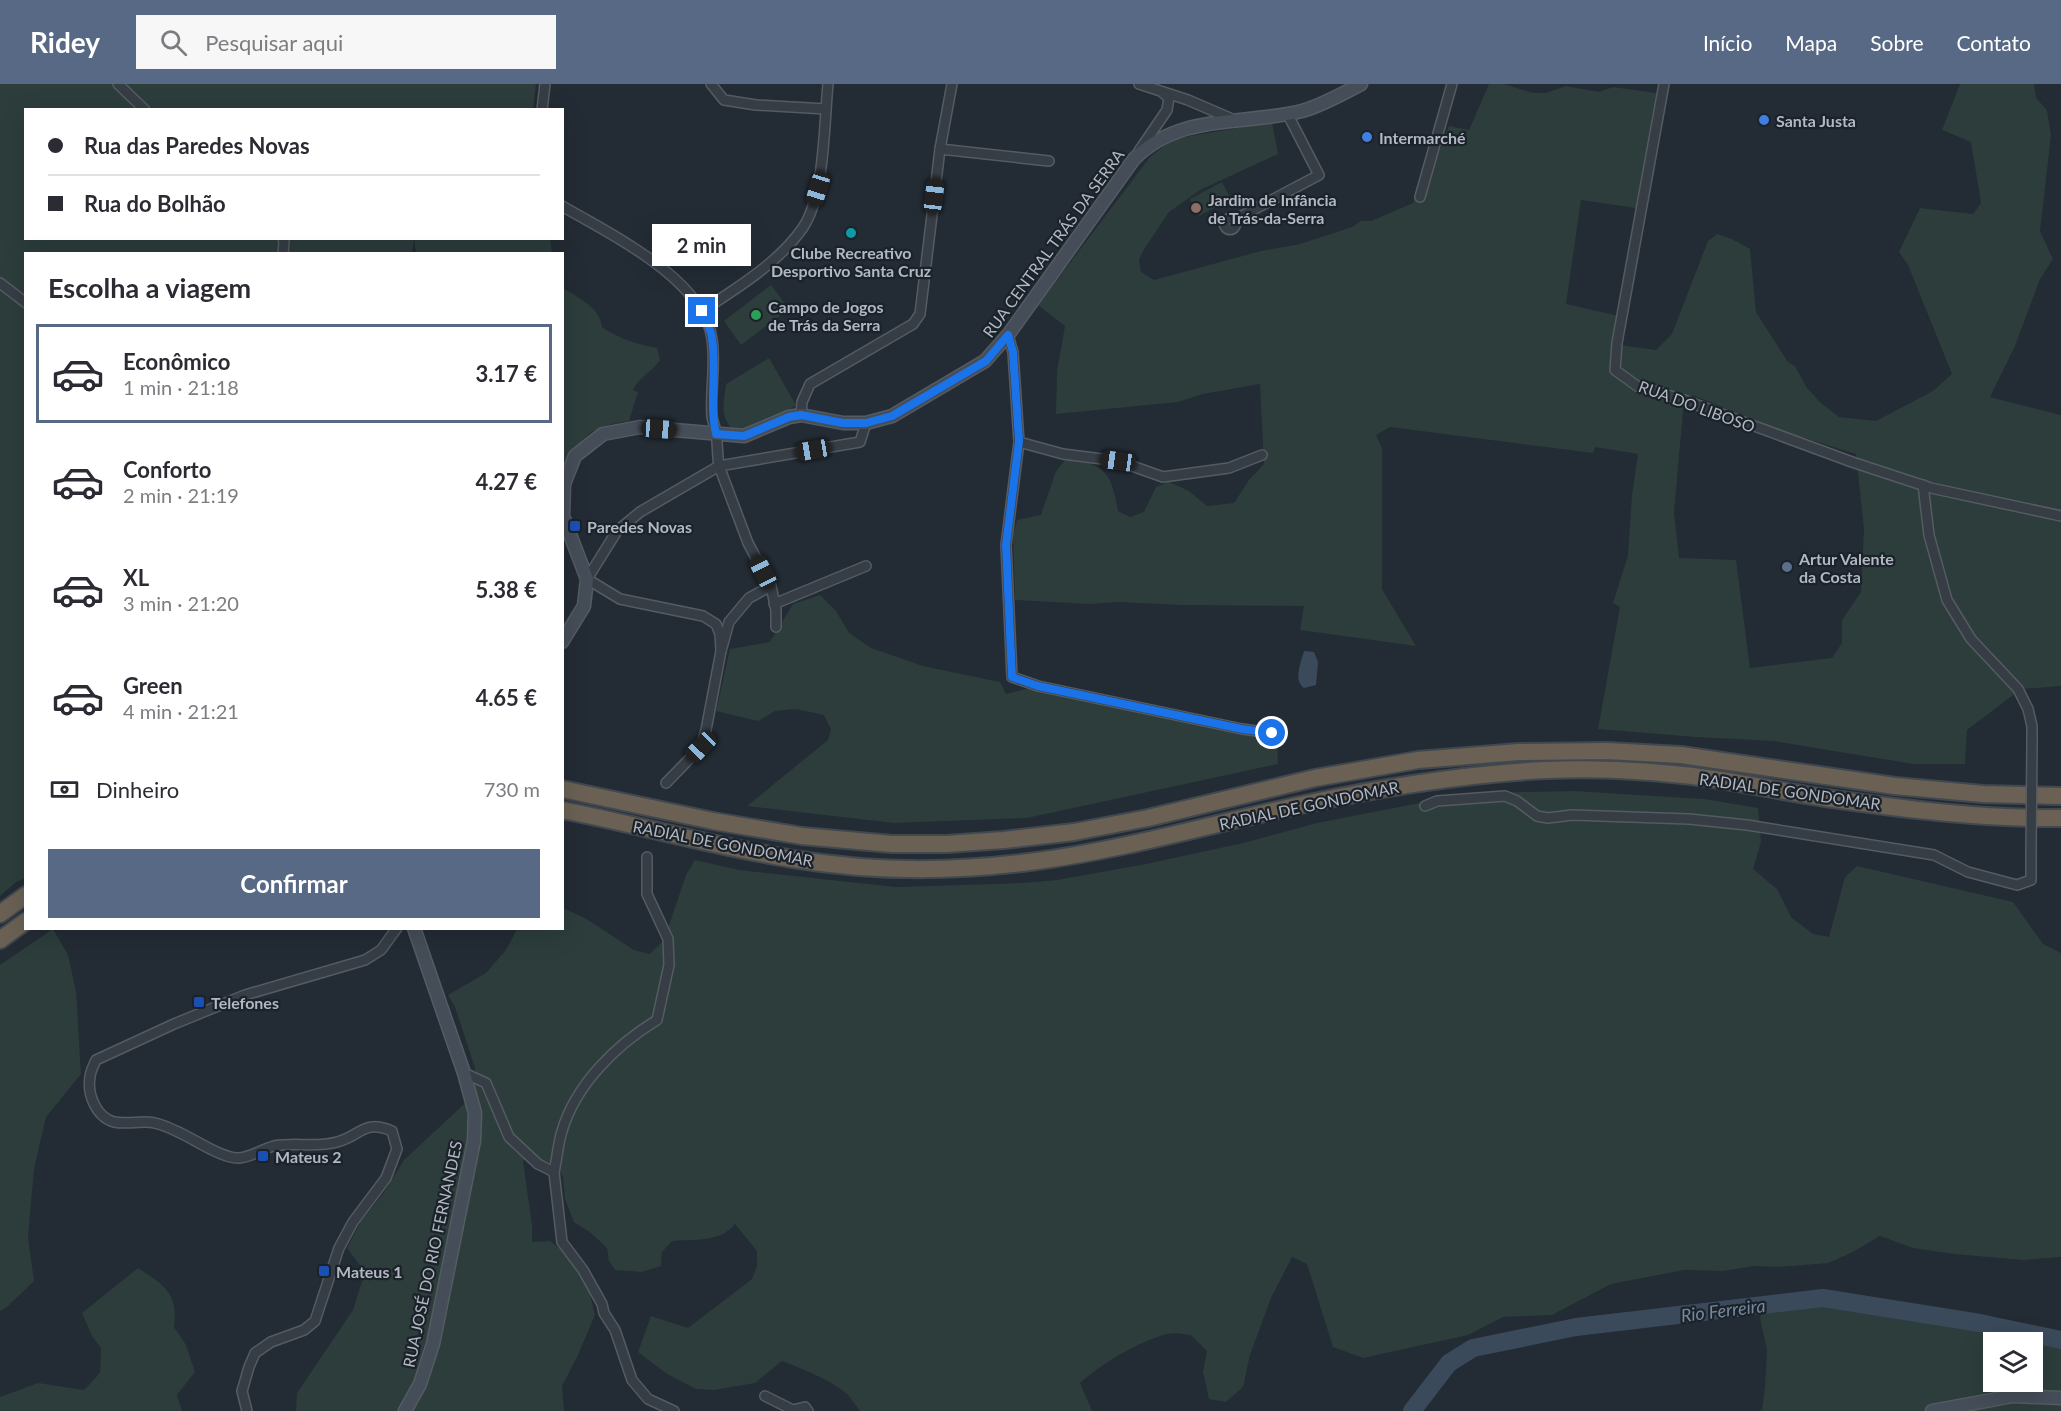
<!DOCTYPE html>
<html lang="pt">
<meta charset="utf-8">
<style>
:root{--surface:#fff;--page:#f7f7f7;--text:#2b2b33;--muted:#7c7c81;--line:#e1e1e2;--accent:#586985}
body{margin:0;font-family:Lato,sans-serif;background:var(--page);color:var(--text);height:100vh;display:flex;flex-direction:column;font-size:22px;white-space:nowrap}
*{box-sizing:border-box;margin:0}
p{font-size:20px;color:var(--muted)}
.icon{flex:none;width:33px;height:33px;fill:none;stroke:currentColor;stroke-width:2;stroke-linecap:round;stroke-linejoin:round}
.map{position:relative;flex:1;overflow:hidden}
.panel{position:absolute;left:24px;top:168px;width:540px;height:678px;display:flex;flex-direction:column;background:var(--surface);border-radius:0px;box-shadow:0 6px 24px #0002}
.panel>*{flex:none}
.banner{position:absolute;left:24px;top:24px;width:540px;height:132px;border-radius:0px;box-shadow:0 6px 24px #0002;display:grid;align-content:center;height:132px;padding:0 24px;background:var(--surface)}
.fabs{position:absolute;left:1983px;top:1248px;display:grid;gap:12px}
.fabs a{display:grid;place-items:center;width:60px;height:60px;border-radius:0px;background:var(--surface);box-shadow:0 6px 24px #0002;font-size:30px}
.end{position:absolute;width:27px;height:27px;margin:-14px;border:8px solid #1a73e8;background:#fff;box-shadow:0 0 0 3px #fff}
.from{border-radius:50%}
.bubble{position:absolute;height:42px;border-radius:0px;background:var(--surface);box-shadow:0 6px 24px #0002;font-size:20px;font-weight:700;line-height:42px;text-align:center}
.car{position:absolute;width:18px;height:36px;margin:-18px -9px;border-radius:8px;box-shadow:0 0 4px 2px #0007;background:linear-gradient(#222 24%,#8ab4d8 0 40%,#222 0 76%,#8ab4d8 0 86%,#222 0)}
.banner b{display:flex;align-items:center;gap:21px;height:57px;font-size:22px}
.banner b+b{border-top:2px solid var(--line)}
.banner i{width:15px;height:15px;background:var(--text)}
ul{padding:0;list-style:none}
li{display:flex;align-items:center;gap:18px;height:99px;margin:0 12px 9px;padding:0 12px;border:3px solid transparent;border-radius:0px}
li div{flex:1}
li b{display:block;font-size:22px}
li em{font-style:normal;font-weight:700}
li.on{border-color:var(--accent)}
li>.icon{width:54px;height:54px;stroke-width:1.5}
h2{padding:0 24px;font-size:27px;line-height:72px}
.pay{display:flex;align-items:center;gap:15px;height:66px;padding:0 24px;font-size:22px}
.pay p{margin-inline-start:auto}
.action{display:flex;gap:12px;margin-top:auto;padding:12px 24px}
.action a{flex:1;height:69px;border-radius:0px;background:var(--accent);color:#fff;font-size:24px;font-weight:700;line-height:69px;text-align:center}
header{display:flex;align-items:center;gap:36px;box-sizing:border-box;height:84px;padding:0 30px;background:var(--accent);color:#fff}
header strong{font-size:28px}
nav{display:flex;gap:33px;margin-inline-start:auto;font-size:21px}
.search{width:420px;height:54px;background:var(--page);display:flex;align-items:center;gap:15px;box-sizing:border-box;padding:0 21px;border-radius:0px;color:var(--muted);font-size:22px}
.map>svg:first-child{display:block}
.green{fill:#2c3d3c;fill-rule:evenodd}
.water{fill:#3a4a5b}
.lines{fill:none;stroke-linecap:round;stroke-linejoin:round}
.river{stroke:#3a4a5b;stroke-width:18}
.street-casing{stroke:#545b63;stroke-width:12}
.secondary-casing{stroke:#545b63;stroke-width:15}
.highway-casing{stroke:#414850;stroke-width:20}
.street{stroke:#363d45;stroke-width:9}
.secondary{stroke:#454d58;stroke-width:12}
.highway{stroke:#6a6154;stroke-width:16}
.street-bridge-casing{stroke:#545b63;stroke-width:12;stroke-linecap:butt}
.street-bridge{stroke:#363d45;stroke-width:9}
.route{stroke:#1a73e8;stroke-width:8}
.shop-dot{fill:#3f7fe0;stroke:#1c222a;stroke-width:2}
.education-dot{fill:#8d6e63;stroke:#1c222a;stroke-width:2}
.culture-dot{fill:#0f9aa8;stroke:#1c222a;stroke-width:2}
.leisure-dot{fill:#2e9e5b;stroke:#1c222a;stroke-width:2}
.transit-dot{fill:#1a4fb4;stroke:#1c222a;stroke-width:2}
.service-dot{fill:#5c6f8a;stroke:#1c222a;stroke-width:2}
.labels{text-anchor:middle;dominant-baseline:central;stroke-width:4.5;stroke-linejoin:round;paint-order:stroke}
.poi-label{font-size:16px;font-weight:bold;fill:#b1b8c2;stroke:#1c222a;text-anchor:start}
.street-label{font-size:16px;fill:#b1b8c2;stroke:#1c222a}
.water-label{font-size:18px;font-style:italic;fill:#758aa1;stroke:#1c222a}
</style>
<header>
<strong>Ridey</strong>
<div class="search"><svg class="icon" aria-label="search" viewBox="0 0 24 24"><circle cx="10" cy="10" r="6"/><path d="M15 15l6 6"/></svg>Pesquisar aqui</div>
<nav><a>Início</a><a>Mapa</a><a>Sobre</a><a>Contato</a></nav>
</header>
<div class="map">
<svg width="2061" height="1327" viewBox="0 0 2061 1327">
<rect width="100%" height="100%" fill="#232b34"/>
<g class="green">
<path d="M0 0H536L533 25 26 26V154H550L552 169H416L414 155 412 170H26V794L16 798 0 812Z"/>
<path d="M1489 0H1504L1533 9H1546L1566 2 1599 8 1613 3 1656 9 1636 124 1581 116 1566 220 1619 232 1613 260 1656 266 1672 250 1708 157 1717 150 1732 155 1750 165 1756 228 1788 278 1795 282 1807 304 1821 319 1839 333 1876 337 1933 307 1952 290 1908 181 1899 168 1920 124 1973 130 1981 119 1971 58 1942 46 1960 0H2034L2036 14 2047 26 2051 51 2040 147 2053 175 2040 195 2015 262 1990 313 2061 331V602L2021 605 1967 646 1965 680H1913L1774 657 1696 653 1598 645 1620 523 1613 519 1628 471 1632 411 1638 370 1595 363 1593 369 1390 343 1376 351 1382 364V505L1416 562 1300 546 1304 522 1182 521 1118 518 1089 520 1015 516 1013 451 1017 436 1041 431 1056 387 1068 373C1107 383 1111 388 1118 427L1130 433 1144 428 1156 403 1169 398 1189 407 1207 422 1234 419 1249 396 1264 380 1260 300 1203 310 1178 318 1056 330 1057 287 1065 242 1038 221 1150 73 1173 55 1272 38 1278 70 1200 106 1169 128 1143 167 1139 176 1141 188 1154 196 1261 167 1300 160 1352 143 1361 137H1371L1413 119 1424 83 1436 75 1449 42 1469 46ZM1692 311 1789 349 1856 370 1864 445 1861 508 1842 536V559L1832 574 1750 584 1736 476 1679 474 1674 428 1684 317Z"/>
<path d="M1222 98 1231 115 1199 132 1190 115Z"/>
<path d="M771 201 789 225 741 261 724 237Z"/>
<path d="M563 204C578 214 600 223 602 243 619 255 637 260 657 264L660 276C652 288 639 293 633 306L638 308 629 337C582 344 586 353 563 391Z"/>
<path d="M769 274 796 321C775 337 759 346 733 346 719 331 724 319 726 300Z"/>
<path d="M820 511 836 527 849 549 871 564 923 582 1000 598 1006 610 1030 604 1201 637 1277 656 1278 680 1027 734 894 739 747 722 828 656 831 645 824 631 796 625 775 627 758 637 716 627 730 565 770 558 793 520Z"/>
<path d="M1575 707 1704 715 1758 724 1761 758 1753 785 1777 805 1791 833 1813 850 1829 853 1845 793 1857 782 2013 818 2043 860 2061 869V1173L2023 1176 1954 1170 1913 1164 1880 1152 1851 1169 1828 1179 1777 1183 1754 1182 1723 1187 1684 1186 1611 1200 1552 1231 1503 1233 1468 1251 1363 1274 1333 1263 1307 1180 1292 1173 1271 1214 1250 1271 1243 1303 1226 1318 1209 1315 1203 1288 1207 1267 1191 1251C1184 1250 1175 1248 1167 1250 1136 1259 1104 1278 1080 1299L1092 1327H860C856 1322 852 1316 848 1311 832 1296 802 1285 782 1277L755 1299 714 1306 696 1305 667 1290 638 1268 651 1232 688 1244 752 1195 757 1182V1167L735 1140C720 1159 693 1155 672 1157L662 1168 661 1182 642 1188 615 1186 609 1177 607 1164 591 1149 574 1138 565 1115 563 1093 553 1079 528 1074 523 1077 532 1141V1158L550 1157 563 1167 588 1202 595 1231 578 1271 562 1302 564 1327H296L297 1309 353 1226 365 1188 347 1164 360 1139 385 1107 404 1076 476 1009 475 984 455 923 448 911 486 889 506 866 517 845 562 844 563 824 585 834 634 866 650 870 664 856 686 791 695 776 739 786 896 803 1022 799 1057 796 1146 780 1243 759 1317 739 1471 709Z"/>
<path d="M53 845 68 871 76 907 81 990 46 1033 34 1085 28 1154 34 1197 7 1223 0 1227V881Z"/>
<path d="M138 1184C163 1200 179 1209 174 1243L186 1261 195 1288 177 1311 182 1327H0V1313L38 1299 84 1306 100 1289 101 1264 92 1252 82 1229Z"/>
<path d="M1788 1212 1857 1218 1883 1226 1901 1220 1947 1228 1994 1244 2031 1249 2045 1248 2057 1258H2061V1327H1758L1762 1326 1765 1303 1767 1266 1760 1234 1764 1214ZM1994 1258H2032V1298H1994Z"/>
</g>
<path class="water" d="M1304 567 1314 568 1318 578 1316 601 1304 604C1293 596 1301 578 1304 567Z"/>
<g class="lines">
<path class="river" d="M1412 1327 1449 1279 1473 1264 1576 1243 1823 1214 1980 1239 2061 1256"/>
<g class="street-casing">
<g id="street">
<path d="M118 0 145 26"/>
<path d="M711 0 724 16 756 21 826 25"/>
<path d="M1139 0 1188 16 1232 35"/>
<path d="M1664 0 1617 259 1615 286 1637 302 1681 315 1852 378 1931 404 2061 432"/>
<path d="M542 26 545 0"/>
<path d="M940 65 1049 77"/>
<path d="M1139 67 1167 26 1169 14 1163 9"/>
<path d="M1420 113 1452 0"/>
<path d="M562 122C610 150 704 195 712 255 716 281 710 307 712 333 713 339 716 344 716 350 718 361 717 371 719 382L748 459 771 502 776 526V543"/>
<circle cx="1230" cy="140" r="5.5"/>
<path d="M1234 136 1319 91 1287 29"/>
<path d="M283 170 284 158 283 154"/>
<path d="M0 199 26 219"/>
<path d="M702 227C737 204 777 180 802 145 825 113 824 39 828 0"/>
<path d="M1008 251 1013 268 1019 358 1006 461 1012 593 1038 602 1242 645 1272 649"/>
<path d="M801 331 802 318 810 300 913 240 920 230 940 65 952 0"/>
<path d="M1019 358 1063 370 1118 377 1163 393 1229 384 1262 371"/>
<path d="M1923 401 1929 451 1947 516 1971 555 2018 605 2028 625 2032 642V660"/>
<path d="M774 520 866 482"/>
<path d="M721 567 720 550 716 540 703 532 620 515 587 495 617 447 640 428 719 382 860 358 866 339"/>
<path d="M666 699 701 663 706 646 721 567 729 538 749 514 771 502"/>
<path d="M1425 722 1437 717 1505 712 1517 717 1537 732 1548 734 1572 731 1689 735 1747 741 1934 771 1968 788 2017 801 2031 796V770"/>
<path d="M464 989 486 999 509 1053 538 1080 554 1088 562 1158 583 1186 602 1220 604 1229 615 1246 632 1296 648 1315 674 1327"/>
<path d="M554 1088C557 1075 558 1060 562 1047 576 1000 616 961 657 936L669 881 668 855 647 810V773"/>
<path d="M765 1312 793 1326 805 1323 808 1327"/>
<path d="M247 1327 242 1307 249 1283 255 1269 271 1258 304 1246 315 1237 339 1164 353 1138 386 1094 397 1065 392 1047C363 1035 361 1052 337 1058 316 1064 295 1058 274 1062 262 1065 252 1073 239 1074 222 1075 193 1054 176 1047 168 1043 155 1038 146 1038 136 1038 124 1040 114 1038 96 1033 87 1010 90 993 90 988 94 981 96 976L174 940 245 911 365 876 381 866 397 844"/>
</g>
</g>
<g class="secondary-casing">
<g id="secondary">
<path d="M562 558 584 522 587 495 563 432 564 400 575 372 603 350 640 343 744 352 789 333 801 331 843 339H866L892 332 985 277 1008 251 1134 75C1181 28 1243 42 1302 27 1323 21 1342 10 1361 0"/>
<path d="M405 1327 420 1300 433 1260 474 1057 475 1029 464 989 414 844"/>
<path d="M1932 1327 2013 1312 2061 1314"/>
</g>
</g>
<g class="highway-casing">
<g id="highway">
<path d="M562 705 713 737 802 752 892 760H946L1004 756 1074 748 1148 734 1315 694 1418 676 1519 668 1607 667 1681 671 1895 702 1983 710 2061 712"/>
<path d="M562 726C640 741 716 763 793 775 873 788 957 788 1037 777 1127 765 1215 739 1305 720 1384 703 1465 690 1546 686 1591 684 1638 686 1683 691 1731 696 1778 707 1826 714 1903 725 1983 735 2061 734"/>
<path d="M0 830 26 811"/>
<path d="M0 856 26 837"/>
</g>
</g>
<use href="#street" class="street"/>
<use href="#secondary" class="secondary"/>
<use href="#highway" class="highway"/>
<g class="street-bridge-casing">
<path id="street-bridge" d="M2031 770 2032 660"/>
</g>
<use href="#street-bridge" class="street-bridge"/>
</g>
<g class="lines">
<path class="route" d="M702 227C705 236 711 245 712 254 717 286 709 319 716 350L744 352 789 333 801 331 843 339H866L892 332 986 277 1008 251 1013 268 1019 357 1006 461 1012 593 1038 602 1242 645 1272 649"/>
</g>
<g class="shop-dot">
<circle cx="1764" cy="36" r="6"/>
<circle cx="1367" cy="53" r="6"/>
</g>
<circle class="education-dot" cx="1196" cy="124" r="6"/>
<circle class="culture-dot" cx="851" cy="149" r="6"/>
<circle class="leisure-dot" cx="756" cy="231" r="6"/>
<g class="transit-dot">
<rect x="569" y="436" width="12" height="12" rx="3"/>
<rect x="193" y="912" width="12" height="12" rx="3"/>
<rect x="257" y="1066" width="12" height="12" rx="3"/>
<rect x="318" y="1181" width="12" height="12" rx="3"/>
</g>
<circle class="service-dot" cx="1787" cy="483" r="6"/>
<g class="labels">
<g class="poi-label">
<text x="1776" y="36">Santa Justa</text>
<text x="1379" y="53">Intermarché</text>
<text x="1208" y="115">Jardim de Infância<tspan x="1208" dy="18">de Trás-da-Serra</tspan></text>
<text x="851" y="168" text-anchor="middle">Clube Recreativo<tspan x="851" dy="18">Desportivo Santa Cruz</tspan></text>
<text x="768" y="222">Campo de Jogos<tspan x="768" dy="18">de Trás da Serra</tspan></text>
<text x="587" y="442">Paredes Novas</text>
<text x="1799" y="474">Artur Valente<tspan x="1799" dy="18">da Costa</tspan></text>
<text x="211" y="918">Telefones</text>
<text x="275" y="1072">Mateus 2</text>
<text x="336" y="1187">Mateus 1</text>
</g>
<g class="street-label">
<text transform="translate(1053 159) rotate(-54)">RUA CENTRAL TRÁS DA SERRA</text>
<text transform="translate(1697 322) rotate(20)">RUA DO LIBOSO</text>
<text transform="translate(1790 707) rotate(8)">RADIAL DE GONDOMAR</text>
<text transform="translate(1309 721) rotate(-12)">RADIAL DE GONDOMAR</text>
<text transform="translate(723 759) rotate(11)">RADIAL DE GONDOMAR</text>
<text transform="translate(432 1170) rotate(-78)">RUA JOSÉ DO RIO FERNANDES</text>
</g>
<g class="water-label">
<text transform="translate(1723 1226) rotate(-7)">Rio Ferreira</text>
</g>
</g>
</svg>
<div class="fabs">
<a><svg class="icon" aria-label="layers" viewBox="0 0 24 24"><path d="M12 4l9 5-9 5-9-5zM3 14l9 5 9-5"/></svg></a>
</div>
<i class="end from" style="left:1272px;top:649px"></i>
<i class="end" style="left:702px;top:227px"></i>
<div class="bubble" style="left:652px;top:140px;width:99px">2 min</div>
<i class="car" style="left:818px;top:105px;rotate:197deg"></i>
<i class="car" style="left:934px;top:112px;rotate:7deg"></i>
<i class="car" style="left:659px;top:345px;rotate:94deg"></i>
<i class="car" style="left:813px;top:366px;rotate:260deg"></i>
<i class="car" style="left:1118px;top:377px;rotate:278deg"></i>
<i class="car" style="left:763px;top:488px;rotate:333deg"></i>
<i class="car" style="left:701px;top:663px;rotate:224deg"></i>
<div class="banner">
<b><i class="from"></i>Rua das Paredes Novas</b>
<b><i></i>Rua do Bolhão</b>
</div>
<section class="panel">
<h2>Escolha a viagem</h2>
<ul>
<li class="on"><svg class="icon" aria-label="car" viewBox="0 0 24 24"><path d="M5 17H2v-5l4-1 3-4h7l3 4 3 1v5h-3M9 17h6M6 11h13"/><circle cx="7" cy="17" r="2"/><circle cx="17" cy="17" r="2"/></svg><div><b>Econômico</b><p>1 min · 21:18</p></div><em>3.17 €</em></li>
<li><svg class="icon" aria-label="car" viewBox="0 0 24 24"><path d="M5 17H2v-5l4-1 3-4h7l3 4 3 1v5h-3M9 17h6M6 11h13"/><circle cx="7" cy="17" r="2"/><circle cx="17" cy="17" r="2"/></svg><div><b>Conforto</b><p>2 min · 21:19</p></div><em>4.27 €</em></li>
<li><svg class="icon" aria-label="car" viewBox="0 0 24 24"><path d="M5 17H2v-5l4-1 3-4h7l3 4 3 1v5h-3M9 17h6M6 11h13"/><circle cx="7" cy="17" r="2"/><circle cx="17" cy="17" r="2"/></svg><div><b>XL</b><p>3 min · 21:20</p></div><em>5.38 €</em></li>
<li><svg class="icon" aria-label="car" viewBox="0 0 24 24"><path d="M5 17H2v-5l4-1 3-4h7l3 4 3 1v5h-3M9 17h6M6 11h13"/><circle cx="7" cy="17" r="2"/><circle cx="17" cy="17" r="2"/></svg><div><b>Green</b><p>4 min · 21:21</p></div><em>4.65 €</em></li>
</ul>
<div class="pay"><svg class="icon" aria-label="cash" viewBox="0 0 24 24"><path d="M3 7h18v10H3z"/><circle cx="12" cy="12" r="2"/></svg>Dinheiro<p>730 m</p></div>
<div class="action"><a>Confirmar</a></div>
</section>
</div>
